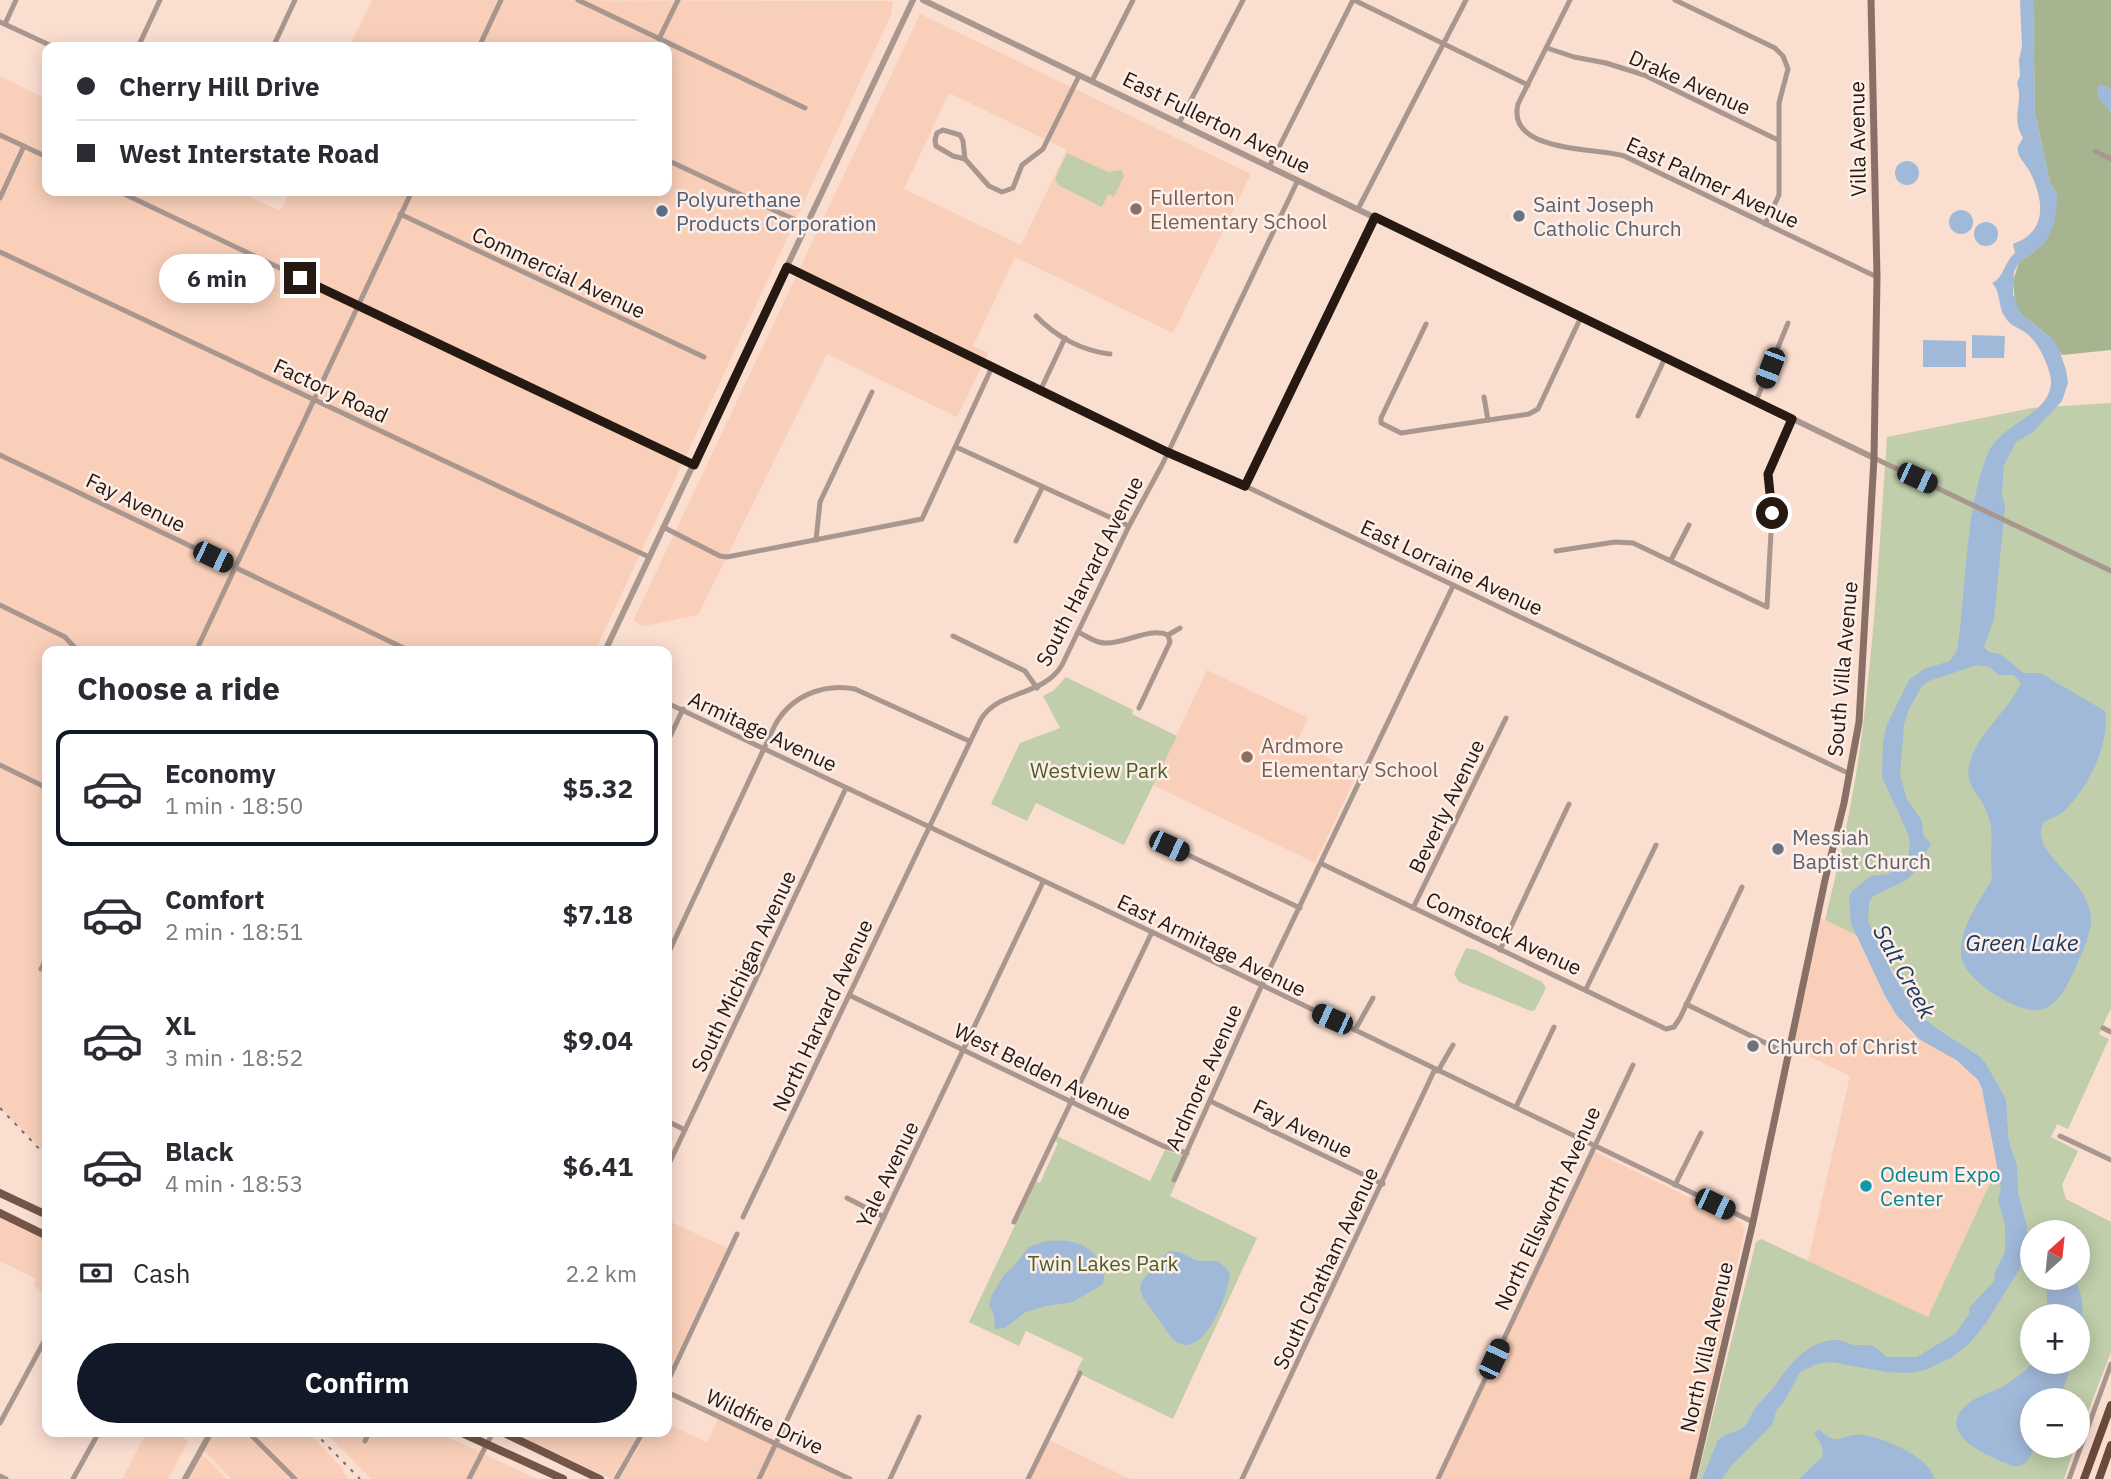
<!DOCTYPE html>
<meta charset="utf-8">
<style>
:root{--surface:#fff;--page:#f7f7f7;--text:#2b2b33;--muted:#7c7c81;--line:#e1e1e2;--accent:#111827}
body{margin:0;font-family:"IBM Plex Sans",sans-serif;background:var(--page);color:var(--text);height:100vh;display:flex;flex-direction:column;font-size:26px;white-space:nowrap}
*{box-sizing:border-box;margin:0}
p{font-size:23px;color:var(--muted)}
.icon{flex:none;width:38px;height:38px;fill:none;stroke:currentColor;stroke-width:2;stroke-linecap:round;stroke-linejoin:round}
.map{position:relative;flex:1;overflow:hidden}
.side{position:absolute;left:42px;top:646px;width:630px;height:791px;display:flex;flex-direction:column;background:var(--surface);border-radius:14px;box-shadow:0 4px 18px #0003}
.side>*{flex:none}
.hud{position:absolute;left:42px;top:42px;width:630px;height:154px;border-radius:14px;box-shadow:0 4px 18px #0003;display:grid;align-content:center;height:154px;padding:0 35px;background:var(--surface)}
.needle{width:46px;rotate:27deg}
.fabs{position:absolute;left:2020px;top:1220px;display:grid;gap:14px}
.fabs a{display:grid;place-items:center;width:70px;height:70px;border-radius:50%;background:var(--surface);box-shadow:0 4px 18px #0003;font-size:35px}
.end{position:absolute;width:32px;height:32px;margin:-16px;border:9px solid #251912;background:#fff;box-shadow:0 0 0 4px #fff}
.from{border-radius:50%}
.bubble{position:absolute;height:49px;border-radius:24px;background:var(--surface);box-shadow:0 4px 18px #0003;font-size:23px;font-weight:700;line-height:49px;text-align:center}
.car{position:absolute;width:21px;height:42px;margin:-21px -10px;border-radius:9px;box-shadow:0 0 5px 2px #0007;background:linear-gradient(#222 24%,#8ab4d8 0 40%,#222 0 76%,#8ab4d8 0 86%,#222 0)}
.hud b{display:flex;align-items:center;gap:24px;height:66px;font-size:26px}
.hud b+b{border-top:2px solid var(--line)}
.hud i{width:18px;height:18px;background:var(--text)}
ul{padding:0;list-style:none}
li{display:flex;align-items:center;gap:21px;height:116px;margin:0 14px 10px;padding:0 21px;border:4px solid transparent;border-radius:14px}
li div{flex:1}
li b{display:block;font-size:26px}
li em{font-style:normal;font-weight:700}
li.active{border-color:var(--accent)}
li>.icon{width:63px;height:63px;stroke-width:1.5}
h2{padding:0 35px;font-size:32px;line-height:84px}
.pay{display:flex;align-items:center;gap:18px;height:77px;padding:0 35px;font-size:26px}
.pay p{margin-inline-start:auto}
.primary-button{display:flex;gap:14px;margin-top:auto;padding:14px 35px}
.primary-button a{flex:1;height:80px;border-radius:42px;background:var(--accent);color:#fff;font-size:28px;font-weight:700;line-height:80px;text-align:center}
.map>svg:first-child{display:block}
.built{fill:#f9cfb9;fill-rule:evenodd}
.green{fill:#c0ceab;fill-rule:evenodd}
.forest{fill:#a6b490}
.water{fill:#a1b9d9}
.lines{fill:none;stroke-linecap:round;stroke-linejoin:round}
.stream{stroke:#a1b9d9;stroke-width:2}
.minor{stroke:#a8968f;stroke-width:5}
.tertiary{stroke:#a8968f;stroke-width:6}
.secondary{stroke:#897066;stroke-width:7}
.primary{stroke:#735549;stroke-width:8}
.trunk{stroke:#6a4a3d;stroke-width:8}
.rail{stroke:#7f6c62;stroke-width:2;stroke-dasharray:3.5 7;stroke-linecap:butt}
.route{stroke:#251912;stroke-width:9}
.education-dot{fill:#8d6e63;stroke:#fdefe8;stroke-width:2.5}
.service-dot{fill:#5c6f8a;stroke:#fdefe8;stroke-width:2.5}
.worship-dot{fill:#6b7280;stroke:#fdefe8;stroke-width:2.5}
.culture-dot{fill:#0f9aa8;stroke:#fdefe8;stroke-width:2.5}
.labels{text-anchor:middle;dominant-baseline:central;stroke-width:5;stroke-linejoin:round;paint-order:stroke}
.street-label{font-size:21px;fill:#251912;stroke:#fdefe8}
.education-label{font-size:21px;fill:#785e54;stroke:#fdefe8;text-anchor:start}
.service-label{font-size:21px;fill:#4e5e75;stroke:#fdefe8;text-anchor:start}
.worship-label{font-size:21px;fill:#5b616d;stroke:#fdefe8;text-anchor:start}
.park-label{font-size:21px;fill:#4c5f28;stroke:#fdefe8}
.culture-label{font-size:21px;fill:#0d838f;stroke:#fdefe8;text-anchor:start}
.water-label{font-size:23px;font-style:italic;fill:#183963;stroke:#fdefe8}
</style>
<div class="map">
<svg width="2111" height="1479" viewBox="0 0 2111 1479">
<rect width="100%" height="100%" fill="#faded0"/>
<g class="built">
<path d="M372 0 893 1 891 15 595 651H47V1155L0 1107V76L47 99V191H238L280 211 290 191H667V47H349Z"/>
<path d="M920 14 1251 174 1173 333 1015 257 973 346 988 353 957 417 827 354 698 615 644 626 633 621ZM949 93 1067 150 1021 245 904 189Z"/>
<path d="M1207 670 1308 718 1297 742 1358 772 1315 863 1153 785Z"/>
<path d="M1819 917 1855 934 1885 996 1897 1016 1911 1033 1942 1050 1971 1074 1978 1081 1986 1101 1993 1150 1998 1165 1928 1317 1808 1261 1850 1076 1792 1048Z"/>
<path d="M1595 1152 1740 1222 1745 1228 1691 1479H1440Z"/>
<path d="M0 1216 47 1238V1297L34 1285 36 1279 0 1261Z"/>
<path d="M667 1220 727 1248 667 1376Z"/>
<path d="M719 1418 773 1445 757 1479H618L637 1450 646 1432H667V1424L707 1442Z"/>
<path d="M147 1432H179L188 1442 168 1479H122Z"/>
<path d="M213 1432H308L344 1470 342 1472 349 1479H231L203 1450Z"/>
<path d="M325 1432H437L537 1479H371Z"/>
<path d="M511 1432H640L612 1479Z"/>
<path d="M1049 1440 1130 1479H1031Z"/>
<path d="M776 1446 844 1479H761Z"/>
<path d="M201 1453 227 1479H188Z"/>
</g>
<g class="green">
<path d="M1067 153 1108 172 1122 170 1124 176 1114 197 1108 194 1102 207 1058 185 1055 179Z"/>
<path d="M2111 403V1008L2099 1034 2109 1039 2068 1129 2057 1124 2051 1137 2078 1151 2062 1185 2066 1199 2111 1222V1352L2077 1440V1400H2032V1446H2075L2064 1479H1697L1756 1242 1761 1239 1928 1317 2009 1142 2006 1099 1978 1055 1935 1027 1917 1012 1906 996 1879 946 1825 920C1839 863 1852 806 1860 748 1874 645 1880 541 1887 437L2032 408ZM2032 1232H2077V1278H2032ZM2032 1316H2077V1362H2032Z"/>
<path d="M1066 677 1133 710 1132 714 1177 736 1124 845 1036 803 1027 821 991 804 1020 743 1060 728 1043 696 1053 691Z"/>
<path d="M1466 948 1476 950 1542 982 1546 988 1535 1010 1531 1011 1459 982 1454 974Z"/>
<path d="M1057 1136 1150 1181 1165 1150 1188 1157 1170 1196 1257 1238 1173 1419 1076 1372 1083 1358 1026 1331 1019 1346 969 1322 1036 1181 1040 1183 1058 1143 1055 1141Z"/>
</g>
<path class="forest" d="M2033 0H2111V350L2062 355 2051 338 2021 314 2015 303 2013 281 2019 262 2036 250 2057 194 2050 183 2035 114Z"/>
<g class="water">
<path d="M2020 0H2033L2035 114 2050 183 2057 194V202L2054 224 2047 239 2042 246 2019 262 2014 272 2013 294 2021 314 2051 338 2058 346 2066 370 2068 383 2062 401 2032 433 2014 443 2004 461 2002 495 2005 507 1994 619 1984 647 1989 652 2000 654 2024 673H2040L2105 711C2111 744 2086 791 2063 812 2057 817 2050 818 2044 822 2026 855 2093 878 2091 922 2091 935 2073 975 2066 987 2060 997 2051 1009 2038 1010 2016 1013 1961 978 1961 954 1960 927 1978 904 1991 881L1992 875C1989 855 1995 835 1988 815 1980 791 1960 786 1972 756 1983 728 2009 710 2021 683L2014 675H1999L1990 667 1977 665 1929 681 1922 686 1908 711 1904 725 1900 775 1907 799 1922 821 1923 835 1931 844 1913 874 1905 881 1873 896 1869 903 1868 921 1892 972 1917 1012 1935 1027 1978 1055 1986 1064 2006 1099 2009 1142 2017 1166 2018 1192 2027 1227V1242L2019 1270 1986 1323 1969 1344 1951 1358 1925 1370 1912 1373 1886 1372 1831 1362 1817 1364 1800 1372 1784 1402 1777 1409 1772 1425 1731 1466 1722 1479H1702L1718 1440C1726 1432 1740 1433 1746 1424 1750 1420 1751 1414 1754 1410 1760 1401 1769 1394 1775 1385 1791 1363 1809 1339 1839 1340 1844 1341 1850 1344 1854 1345 1876 1345 1871 1343 1887 1357H1917L1956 1333 1969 1314V1308L1994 1281 1995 1272 2005 1252V1225L1998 1200 2001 1187 1982 1089 1978 1080 1956 1060 1919 1039 1897 1016 1885 996 1851 924 1849 897 1852 891 1871 876 1887 874 1895 870 1908 856 1910 845 1908 834 1882 777 1883 742 1886 727 1909 680 1924 669 1950 661 1957 650C1967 588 1964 509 1989 451 2002 424 2050 414 2051 383 2052 370 2037 340 2026 333 2018 327 2010 326 2005 317 1998 307 2001 292 1992 283 2004 278 2004 262 2015 253L2013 244C2048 232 2044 200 2030 172 2026 164 2016 156 2018 147 2018 146 2023 138 2023 138 2010 116 2024 104 2017 83L2020 76 2019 60 2022 46Z"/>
<path d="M2101 84 2111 89V113L2098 97 2097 88Z"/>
<circle cx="1907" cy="173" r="12"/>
<circle cx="1961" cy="222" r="12"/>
<circle cx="1986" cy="234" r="12"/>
<path d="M1972 335 2005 336 2004 358H1972Z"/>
<path d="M1923 340 1966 341V367H1923Z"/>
<path d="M1046 1241C1071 1239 1093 1243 1102 1268 1104 1274 1105 1278 1103 1284L1073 1302 1046 1306 1026 1312 1005 1328 995 1329 994 1315 989 1305 992 1295 1004 1275 1013 1267 1029 1247Z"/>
<path d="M1169 1251 1179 1252 1198 1261H1218L1227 1269 1230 1275C1228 1294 1203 1364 1174 1340 1168 1335 1163 1325 1158 1318 1151 1309 1143 1300 1140 1290L1142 1281Z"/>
<path d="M2049 1278H2073C2088 1298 2082 1323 2077 1346V1316H2048L2046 1281Z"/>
<path d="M2034 1362H2073L2059 1400H2032V1446H2036L2026 1463 2016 1467C1991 1458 1929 1434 1970 1402 1980 1395 1993 1392 2004 1386 2015 1379 2025 1371 2034 1362Z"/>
<path d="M1819 1429C1838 1450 1844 1431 1863 1435 1884 1438 1931 1457 1934 1479H1799L1823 1456 1822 1446 1814 1433Z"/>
</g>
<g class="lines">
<path class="stream" d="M2003 465 2015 442"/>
<g class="minor">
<path d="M578 0 805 108"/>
<path d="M1354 0 1528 85"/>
<path d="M1570 0 1518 104C1506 153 1595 147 1624 156L1877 277"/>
<path d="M1675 0 1775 48 1783 56 1788 69 1779 103V195L1765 224"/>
<path d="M0 22 54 47"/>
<path d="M5 24 16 0"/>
<path d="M659 39 678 0"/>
<path d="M138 47 160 0"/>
<path d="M273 47 295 0"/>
<path d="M479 47 501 0"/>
<path d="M1547 48 1574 57 1606 63 1644 75 1778 140"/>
<path d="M1092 81 1133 0"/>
<path d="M1179 123 1243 0"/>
<path d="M943 130 960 135 963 141 965 159 953 156 936 146 935 140 937 133Z"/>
<path d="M0 135 47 157"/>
<path d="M2095 151 2111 159"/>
<path d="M965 159 989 186 1002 192 1013 188 1022 165 1043 149 1079 76"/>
<path d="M667 160 808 226"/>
<path d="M1269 167 1353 0"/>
<path d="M118 191 694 465"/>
<path d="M0 198 24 146"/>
<path d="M1358 209 1466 0"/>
<path d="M400 214 704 357"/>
<path d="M0 252 649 557"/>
<path d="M787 267 1167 452 1245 486 1850 774"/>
<path d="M1036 316C1055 336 1082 351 1110 354"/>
<path d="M1426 324 1381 418V423L1401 433 1529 414 1538 409 1581 317"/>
<path d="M1041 389 1065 338"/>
<path d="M1484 397 1488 420"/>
<path d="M1756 401 1788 323"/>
<path d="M1638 416 1665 358"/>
<path d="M956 447 1129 526"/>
<path d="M0 455 410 651"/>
<path d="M1874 458 2111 571"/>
<path d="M1245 486 1375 217"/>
<path d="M663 527 720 556 727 557 922 519 992 367"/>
<path d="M816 540 820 502 872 392"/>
<path d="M1016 541 1042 488"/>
<path d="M1556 551 1615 542 1633 543 1767 607 1772 513 1768 474 1792 419"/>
<path d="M1671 560 1689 525"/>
<path d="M0 605 65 637 78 651"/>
<path d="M1078 632C1087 636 1095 643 1105 643 1125 644 1149 627 1168 635"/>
<path d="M1168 635 1180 628"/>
<path d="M953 636 1025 671 1037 688"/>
<path d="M196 651 412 191"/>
<path d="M667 703 1152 932 1753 1222"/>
<path d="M1139 708 1170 642 1168 635"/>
<path d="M667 743 683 709"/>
<path d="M0 765 47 788"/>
<path d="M1169 846 1300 908"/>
<path d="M1322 864 1666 1029 1674 1027 1680 1018 1742 887"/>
<path d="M1413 908 1506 718"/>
<path d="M1500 950 1569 804"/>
<path d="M667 956 775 725C791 696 823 683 855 689L969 741"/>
<path d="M41 969 47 957"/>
<path d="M1586 989 1656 845"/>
<path d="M849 995 1163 1146 1187 1153"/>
<path d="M1686 1004 1790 1055"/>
<path d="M2103 1028 2111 1032"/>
<path d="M1355 1030 1373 998"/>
<path d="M1438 1071 1453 1045"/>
<path d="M1210 1101 1383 1184"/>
<path d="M1516 1107 1554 1027"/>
<path d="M667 1121 685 1130"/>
<path d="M2060 1136 2111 1160"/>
<path d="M667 1168 846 788"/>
<path d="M1174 1180 1261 987 1453 586"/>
<path d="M1675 1185 1701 1133"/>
<path d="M847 1198 884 1217"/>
<path d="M743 1217 981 719C1000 689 1043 697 1062 665L1129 526 1162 465 1298 180"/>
<path d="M1014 1222 1152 932"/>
<path d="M667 1383 737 1234"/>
<path d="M667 1392 850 1479"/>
<path d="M0 1423 47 1336"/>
<path d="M248 1432 295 1479"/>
<path d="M365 1441 369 1432"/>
<path d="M0 1476 6 1479"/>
<path d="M73 1479 99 1432"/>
<path d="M469 1479 493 1432"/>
<path d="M616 1479 643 1432"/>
<path d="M759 1479 1043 882"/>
<path d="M890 1479 919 1417"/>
<path d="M1028 1479 1080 1373"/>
<path d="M1242 1479 1435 1069"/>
<path d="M1438 1479 1633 1065"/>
<path d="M2069 1479 2111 1364"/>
</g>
<g class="tertiary">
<path d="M923 0 1874 458"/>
<path d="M605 651 913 0"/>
<path d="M185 1479 211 1432"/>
</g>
<path class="secondary" d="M1693 1479 1753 1222 1825 880 1844 803 1859 722 1874 458 1877 277 1871 0"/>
<g class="primary">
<path d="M0 1193 47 1215"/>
<path d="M0 1213 47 1236"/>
<path d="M460 1432 563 1479"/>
<path d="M502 1432 600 1479"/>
</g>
<g class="trunk">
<path d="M2084 1479 2111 1405"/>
<path d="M2099 1479 2111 1445"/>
</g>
<g class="rail">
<path d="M0 1108 47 1157"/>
<path d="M314 1432 360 1479"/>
</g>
</g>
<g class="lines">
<path class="route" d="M300 278 694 465 787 267 1167 452 1245 486 1375 217 1792 419 1768 474 1772 513"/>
</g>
<g class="education-dot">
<circle cx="1136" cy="209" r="7"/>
<circle cx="1247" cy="757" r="7"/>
</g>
<circle class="service-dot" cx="662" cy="211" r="7"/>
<g class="worship-dot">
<circle cx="1519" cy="216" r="7"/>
<circle cx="1778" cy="849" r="7"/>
<circle cx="1753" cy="1046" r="7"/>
</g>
<circle class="culture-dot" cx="1866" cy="1186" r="7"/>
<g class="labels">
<g class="street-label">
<text transform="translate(1690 82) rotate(24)">Drake Avenue</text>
<text transform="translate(1217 122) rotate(26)">East Fullerton Avenue</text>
<text transform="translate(1857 139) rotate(-91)">Villa Avenue</text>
<text transform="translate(1713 182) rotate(25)">East Palmer Avenue</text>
<text transform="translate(559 272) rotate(25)">Commercial Avenue</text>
<text transform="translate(331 390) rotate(25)">Factory Road</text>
<text transform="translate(136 502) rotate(26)">Fay Avenue</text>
<text transform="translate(1452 567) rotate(25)">East Lorraine Avenue</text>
<text transform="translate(1089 571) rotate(-63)">South Harvard Avenue</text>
<text transform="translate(1842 669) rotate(-85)">South Villa Avenue</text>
<text transform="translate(763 731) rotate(25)">Armitage Avenue</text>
<text transform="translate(1446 806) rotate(-64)">Beverly Avenue</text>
<text transform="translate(1504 933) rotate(25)">Comstock Avenue</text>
<text transform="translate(1212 945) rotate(26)">East Armitage Avenue</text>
<text transform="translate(743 971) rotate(-65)">South Michigan Avenue</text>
<text transform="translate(822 1015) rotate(-65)">North Harvard Avenue</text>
<text transform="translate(1043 1071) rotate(26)">West Belden Avenue</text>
<text transform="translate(1203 1077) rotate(-66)">Ardmore Avenue</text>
<text transform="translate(1303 1128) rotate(26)">Fay Avenue</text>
<text transform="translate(887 1174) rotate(-64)">Yale Avenue</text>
<text transform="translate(1547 1208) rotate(-65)">North Ellsworth Avenue</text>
<text transform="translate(1325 1268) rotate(-65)">South Chatham Avenue</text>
<text transform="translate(1706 1347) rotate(-77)">North Villa Avenue</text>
<text transform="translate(765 1421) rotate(25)">Wildfire Drive</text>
</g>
<g class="education-label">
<text x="1150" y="197">Fullerton<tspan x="1150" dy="24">Elementary School</tspan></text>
<text x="1261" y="745">Ardmore<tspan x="1261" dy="24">Elementary School</tspan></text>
</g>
<g class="service-label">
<text x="676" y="199">Polyurethane<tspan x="676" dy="24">Products Corporation</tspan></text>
</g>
<g class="worship-label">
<text x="1533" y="204">Saint Joseph<tspan x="1533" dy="24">Catholic Church</tspan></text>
<text x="1792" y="837">Messiah<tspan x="1792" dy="24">Baptist Church</tspan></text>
<text x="1767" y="1046">Church of Christ</text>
</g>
<g class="park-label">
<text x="1099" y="770">Westview Park</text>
<text x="1103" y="1263">Twin Lakes Park</text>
</g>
<g class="culture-label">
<text x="1880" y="1174">Odeum Expo<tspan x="1880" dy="24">Center</tspan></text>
</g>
<g class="water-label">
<text x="2022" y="942">Green Lake</text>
<text transform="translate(1905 971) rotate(61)">Salt Creek</text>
</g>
</g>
</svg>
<div class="fabs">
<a><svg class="needle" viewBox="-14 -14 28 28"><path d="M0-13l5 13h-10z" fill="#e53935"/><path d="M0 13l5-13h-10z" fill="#7c7c81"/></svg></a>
<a>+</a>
<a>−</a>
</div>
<i class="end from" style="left:1772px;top:513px"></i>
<i class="end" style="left:300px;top:278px"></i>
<div class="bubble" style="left:159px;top:254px;width:116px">6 min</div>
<i class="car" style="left:1770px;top:368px;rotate:201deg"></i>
<i class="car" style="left:1917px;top:478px;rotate:115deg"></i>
<i class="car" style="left:213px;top:557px;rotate:116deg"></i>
<i class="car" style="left:1169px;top:846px;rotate:115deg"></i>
<i class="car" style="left:1332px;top:1019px;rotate:294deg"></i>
<i class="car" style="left:1715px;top:1204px;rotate:116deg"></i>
<i class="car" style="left:1494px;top:1359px;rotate:25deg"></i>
<div class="hud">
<b><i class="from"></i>Cherry Hill Drive</b>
<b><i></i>West Interstate Road</b>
</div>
<section class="side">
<h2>Choose a ride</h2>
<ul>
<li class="active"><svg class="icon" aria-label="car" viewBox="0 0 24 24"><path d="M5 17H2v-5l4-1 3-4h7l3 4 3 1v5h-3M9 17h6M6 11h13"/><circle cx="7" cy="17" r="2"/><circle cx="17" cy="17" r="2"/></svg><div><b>Economy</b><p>1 min · 18:50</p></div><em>$5.32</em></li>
<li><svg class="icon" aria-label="car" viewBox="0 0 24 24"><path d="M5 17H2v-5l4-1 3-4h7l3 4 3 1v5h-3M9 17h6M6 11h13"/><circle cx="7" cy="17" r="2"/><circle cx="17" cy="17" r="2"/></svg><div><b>Comfort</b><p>2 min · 18:51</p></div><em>$7.18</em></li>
<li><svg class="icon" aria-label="car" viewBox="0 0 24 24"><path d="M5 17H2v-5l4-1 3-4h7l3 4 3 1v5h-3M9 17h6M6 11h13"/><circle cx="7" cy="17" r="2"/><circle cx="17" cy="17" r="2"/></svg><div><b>XL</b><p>3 min · 18:52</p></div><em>$9.04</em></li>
<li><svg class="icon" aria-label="car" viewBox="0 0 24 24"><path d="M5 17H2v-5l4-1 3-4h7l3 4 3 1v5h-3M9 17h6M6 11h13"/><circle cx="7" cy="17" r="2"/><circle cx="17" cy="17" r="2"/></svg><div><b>Black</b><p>4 min · 18:53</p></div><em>$6.41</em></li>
</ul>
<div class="pay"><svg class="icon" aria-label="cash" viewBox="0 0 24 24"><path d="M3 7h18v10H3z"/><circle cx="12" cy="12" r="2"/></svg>Cash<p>2.2 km</p></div>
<div class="primary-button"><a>Confirm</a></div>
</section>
</div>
